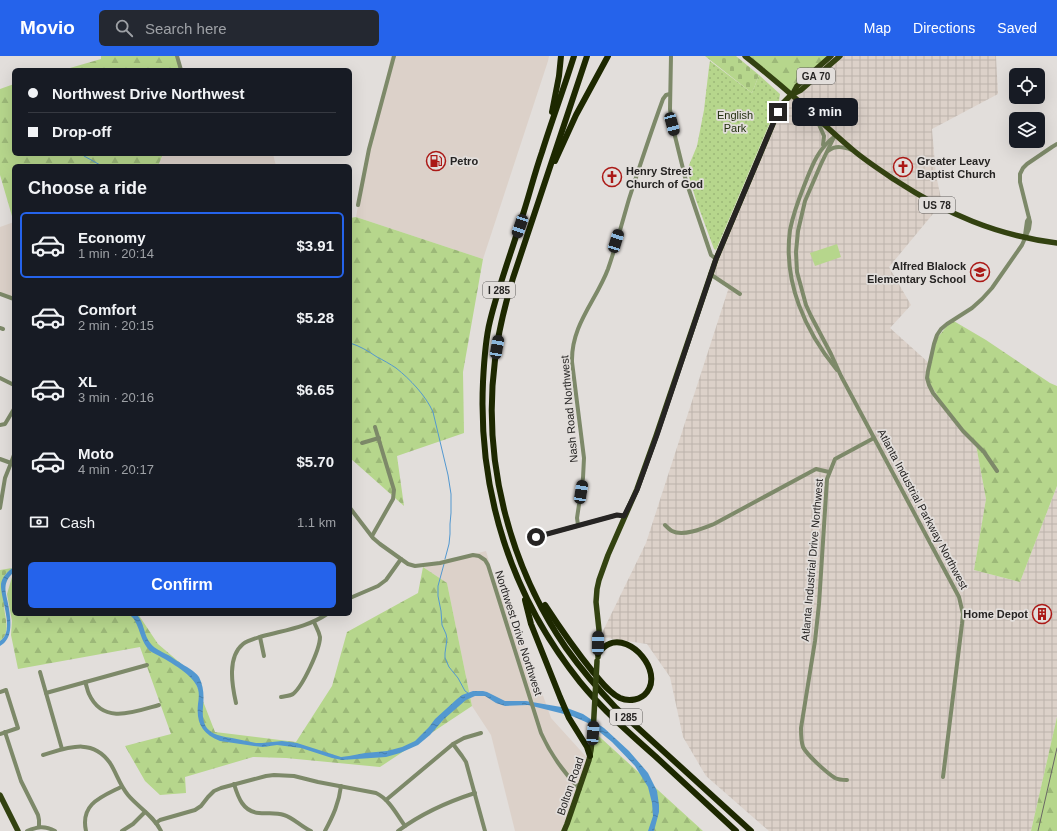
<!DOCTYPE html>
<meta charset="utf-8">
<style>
:root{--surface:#171b24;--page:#242831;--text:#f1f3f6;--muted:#9ea1a6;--line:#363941;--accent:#2563eb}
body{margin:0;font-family:Arial,sans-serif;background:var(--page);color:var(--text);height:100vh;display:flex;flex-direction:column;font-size:15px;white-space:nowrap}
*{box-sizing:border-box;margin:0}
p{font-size:13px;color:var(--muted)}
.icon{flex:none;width:22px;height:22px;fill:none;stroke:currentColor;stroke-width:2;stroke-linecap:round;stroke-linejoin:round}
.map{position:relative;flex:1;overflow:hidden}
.sheet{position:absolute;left:12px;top:108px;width:340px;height:452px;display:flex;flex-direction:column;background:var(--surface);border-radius:6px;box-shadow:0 4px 16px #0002}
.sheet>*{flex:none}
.top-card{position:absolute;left:12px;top:12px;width:340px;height:88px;border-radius:6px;box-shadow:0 4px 16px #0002;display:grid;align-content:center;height:88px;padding:0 16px;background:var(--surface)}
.buttons{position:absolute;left:1009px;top:12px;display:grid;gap:8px}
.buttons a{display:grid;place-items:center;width:36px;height:36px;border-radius:6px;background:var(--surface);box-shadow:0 4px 16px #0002;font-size:20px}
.end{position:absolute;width:18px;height:18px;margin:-9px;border:5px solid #262423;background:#fff;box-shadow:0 0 0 2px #fff}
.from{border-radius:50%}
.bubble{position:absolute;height:28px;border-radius:6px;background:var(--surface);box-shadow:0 4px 16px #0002;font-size:13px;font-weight:700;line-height:28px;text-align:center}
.car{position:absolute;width:12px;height:24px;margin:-12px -6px;border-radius:5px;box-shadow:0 0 3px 1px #0007;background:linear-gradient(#222 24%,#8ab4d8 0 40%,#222 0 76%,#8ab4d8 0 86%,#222 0)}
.top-card b{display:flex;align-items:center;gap:14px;height:38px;font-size:15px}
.top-card b+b{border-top:1px solid var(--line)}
.top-card i{width:10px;height:10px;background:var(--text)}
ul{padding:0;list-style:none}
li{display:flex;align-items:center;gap:12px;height:66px;margin:0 8px 6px;padding:0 8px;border:2px solid transparent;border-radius:6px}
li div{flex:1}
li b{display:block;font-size:15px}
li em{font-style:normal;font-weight:700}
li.active{border-color:var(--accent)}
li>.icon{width:36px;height:36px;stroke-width:1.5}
h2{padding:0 16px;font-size:18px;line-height:48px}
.pay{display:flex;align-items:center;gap:10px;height:44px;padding:0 16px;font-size:15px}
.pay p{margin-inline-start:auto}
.action{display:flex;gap:8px;margin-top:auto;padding:8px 16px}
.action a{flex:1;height:46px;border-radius:6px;background:var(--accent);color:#fff;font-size:16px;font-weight:700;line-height:46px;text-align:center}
header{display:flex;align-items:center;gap:24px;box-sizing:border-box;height:56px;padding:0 20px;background:var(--accent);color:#fff}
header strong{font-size:19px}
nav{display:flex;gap:22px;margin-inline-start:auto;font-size:14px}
.search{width:280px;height:36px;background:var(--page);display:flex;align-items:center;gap:10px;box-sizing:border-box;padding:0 14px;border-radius:6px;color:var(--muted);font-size:15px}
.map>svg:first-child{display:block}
.built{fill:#dcd1c9}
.industrial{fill:url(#industrial-grid)}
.grass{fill:#b6d68c}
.forest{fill:url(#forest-firs)}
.cemetery{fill:url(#cemetery-stones)}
.park{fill:url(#park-dots)}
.water{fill:url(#water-ripples)}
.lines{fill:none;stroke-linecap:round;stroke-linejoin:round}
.stream{stroke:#5398d0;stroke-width:1}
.minor{stroke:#7d8969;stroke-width:4}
.major{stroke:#334211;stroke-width:5.5}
.highway{stroke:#1d2800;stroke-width:6}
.rail{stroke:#6a6765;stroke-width:1}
.major-bridge{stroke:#334211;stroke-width:5.5}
.route{stroke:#262423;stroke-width:5}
.labels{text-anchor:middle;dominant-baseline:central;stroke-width:3.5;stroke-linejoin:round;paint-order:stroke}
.shield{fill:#e2dedb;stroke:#5e5c5a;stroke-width:1}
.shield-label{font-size:10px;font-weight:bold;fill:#262423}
.park-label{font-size:11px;fill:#23300f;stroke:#e2dedb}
.poi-label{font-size:11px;font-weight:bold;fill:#262423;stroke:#e2dedb;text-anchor:start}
.street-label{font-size:11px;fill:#262423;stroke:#e2dedb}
</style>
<header>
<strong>Movio</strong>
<div class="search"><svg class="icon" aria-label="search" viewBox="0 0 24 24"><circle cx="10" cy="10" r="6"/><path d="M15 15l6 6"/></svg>Search here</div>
<nav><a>Map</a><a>Directions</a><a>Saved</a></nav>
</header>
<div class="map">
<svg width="1057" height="775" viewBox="0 0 1057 775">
<defs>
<pattern id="industrial-grid" width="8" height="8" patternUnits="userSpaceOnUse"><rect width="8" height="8" fill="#dcd1c9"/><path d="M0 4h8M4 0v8" fill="none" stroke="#bdb3ac"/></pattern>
<pattern id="forest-firs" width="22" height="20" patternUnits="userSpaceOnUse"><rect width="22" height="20" fill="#b6d68c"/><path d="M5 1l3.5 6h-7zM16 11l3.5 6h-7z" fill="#9cb878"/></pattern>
<pattern id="cemetery-stones" width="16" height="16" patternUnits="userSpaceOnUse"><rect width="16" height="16" fill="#b6d68c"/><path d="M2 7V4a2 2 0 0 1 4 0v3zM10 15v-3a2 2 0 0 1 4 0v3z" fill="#9cb878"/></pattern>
<pattern id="park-dots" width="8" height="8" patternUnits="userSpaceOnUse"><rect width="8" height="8" fill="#b6d68c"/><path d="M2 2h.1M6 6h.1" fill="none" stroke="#9cb878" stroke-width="1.8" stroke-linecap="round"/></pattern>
<pattern id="water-ripples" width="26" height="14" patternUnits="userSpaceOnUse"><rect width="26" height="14" fill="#5398d0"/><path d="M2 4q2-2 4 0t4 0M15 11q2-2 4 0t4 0" fill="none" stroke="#457ca8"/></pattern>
</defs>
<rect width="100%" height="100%" fill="#e2dedb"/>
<g class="built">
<path d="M391 0H549L548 5 483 203 356 161 369 88 385 31Z"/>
<path d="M163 98H273L276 110H158Z"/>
<path d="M14 166V243L0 238V171Z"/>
<path d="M486 495 493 519 526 592 551 662 591 706 578 738 561 775H515L491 679 472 650 447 527 423 511Z"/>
</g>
<path class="industrial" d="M832 0H996L998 38 932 73 936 119 942 147 889 211 911 249 890 272 929 307 976 389 986 443 974 514 1020 526 1057 430V661L1031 775H769L706 720 683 681 670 621 647 588 600 581 646 487 729 231 710 217 771 73 788 37Z"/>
<path class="grass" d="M837 188 841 201 815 210 810 197Z"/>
<g class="forest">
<path d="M101 0H178L182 14H63L101 3Z"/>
<path d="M743 0H832L788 37Z"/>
<path d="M14 28V98H163L158 110H14V167L0 119V33Z"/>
<path d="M356 161 483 203 463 316 464 377 397 400 404 450 350 402V162Z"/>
<path d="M952 264 986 284 1050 327 1057 330V430L1020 526 974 514 986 443 976 389 941 345 929 326V307L938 281Z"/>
<path d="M423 511 447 527 472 650 380 711 286 702 253 701 185 721 186 737 160 739 145 725 125 690 171 678 140 591 18 613 11 579 12 565 7 538 12 521 14 519V558H138L158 588 192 617 215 676 296 686 332 630 347 576 418 537Z"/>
<path d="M1057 661V775H1031Z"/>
<path d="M591 673 703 775H561L578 738 591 706Z"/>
</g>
<g class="cemetery">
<path d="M705 0H736L759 19 752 37Z"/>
<path d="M12 512 5 519C5 529 4 539 4 548 4 560 12 577 0 585V514Z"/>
</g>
<path class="park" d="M710 5 752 37 759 19 780 38 779 45 716 194 714 193 696 144 687 114 697 90 704 54 709 11Z"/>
<g class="water">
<path d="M14 511V516C0 528 7 538 9 553 11 566 13 583 0 590V585C16 575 0 543 1 528 2 521 8 515 14 511Z"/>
<path d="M128 558H136C145 566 143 579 151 588 155 593 161 595 166 598 171 600 175 604 179 606 186 611 194 614 199 621 204 631 204 640 203 651 201 675 212 679 232 682 240 684 248 685 256 687H262L282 685 297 687 341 701 349 700 365 697 387 695 402 691 415 685 429 671 435 663 457 643 462 639 473 635H483L487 636 505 645H526L567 652 583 658 604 672 629 695 648 717 657 735 659 749V756L654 775H648L653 760 652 747 648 731 635 710 612 686 596 673 588 667 572 660 528 649 505 650 496 647 485 640H475L466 644 444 663 430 679 418 689 400 697 386 701 342 704 332 702 301 692 277 689 263 691 254 690 220 685C202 678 196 667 198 648 199 641 200 634 195 627 188 615 163 602 150 595 141 586 141 576 135 565 134 562 131 560 128 558Z"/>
</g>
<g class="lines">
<g class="stream">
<path d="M84 100 102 110"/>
<path d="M350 287C360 290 368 295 377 301 383 304 390 308 396 312 410 323 426 340 433 356L448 419 451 438V457L450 468V478L449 488 445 503"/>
<path d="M444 508 438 530V540L441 555 442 569 446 578 447 583 445 597V602L449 611 458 622 465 635 468 637"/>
</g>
<g class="minor">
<path d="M177 0 181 14"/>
<path d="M671 0 670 53 672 68 686 125 711 199 716 203"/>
<path d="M817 64 824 80 823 89"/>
<path d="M835 79 821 108 805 145 798 175 796 196 797 216 806 249 811 260 831 298 841 320 959 541 963 558 962 568 943 721"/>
<path d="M835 80C817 94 812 110 804 130 798 145 793 159 790 174 783 226 805 275 837 314"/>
<path d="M828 95C836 89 843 91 852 94"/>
<path d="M358 149 369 93 394 0"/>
<path d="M1025 179 1027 165 1029 162"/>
<path d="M710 218 740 238"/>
<path d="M0 238 14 243"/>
<path d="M0 272 3 273"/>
<path d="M0 322 14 329"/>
<path d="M0 369 5 368 14 353"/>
<path d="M362 387 379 382"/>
<path d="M0 403 11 407 14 399"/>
<path d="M997 415 984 396 963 375 933 337 929 329 927 322 928 315 934 288 937 279 941 273 947 268 972 252 982 243 992 232 1022 189 1029 173 1030 166 1020 126V118L1023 112 1027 108 1052 91 1057 88"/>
<path d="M0 452 5 422 11 407"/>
<path d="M350 452 373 482 380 488 408 508 415 510 440 507 473 499 479 500 485 504 488 509 541 677C551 699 563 716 580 733"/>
<path d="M578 469 577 462 583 422 584 402 572 306C571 269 596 245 608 213 616 190 622 167 629 143 640 109 651 76 663 43L666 39 670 38"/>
<path d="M665 469C667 471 670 474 672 475 683 481 704 472 714 468L816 413 829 416"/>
<path d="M372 480 393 443 394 434 375 371"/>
<path d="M536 481 617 459 624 460"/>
<path d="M350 542 378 530 386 524 401 503"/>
<path d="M260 581 264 600"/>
<path d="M40 616 62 693"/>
<path d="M85 626C87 630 87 634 89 638 103 669 134 656 159 649"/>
<path d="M0 636 6 634 18 672 0 678"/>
<path d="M46 637 147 609"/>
<path d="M281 641C285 640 290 640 293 638 303 630 320 593 320 581 319 575 316 571 314 566"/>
<path d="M236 647C232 629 227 601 243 588 248 584 257 582 263 580 285 574 308 571 327 558"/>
<path d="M5 676 21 725 38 759 39 764V770"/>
<path d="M453 688 462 700 466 706 485 775"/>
<path d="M43 699C67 692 92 681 110 707 117 718 119 728 128 739 138 751 154 760 161 775"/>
<path d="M847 724C843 724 839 724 835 722 827 717 807 699 803 691 801 685 801 678 801 672L815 585 819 548 827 423 835 403 874 382"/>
<path d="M234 728C238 741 243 756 259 757 267 758 275 756 284 759 294 762 301 771 311 775"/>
<path d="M386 744 453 688 464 682 481 677"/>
<path d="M156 767 160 764 195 754 201 750 208 741 214 735 221 732 266 720 274 719 294 720 318 726 376 737C389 743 397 759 405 770"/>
<path d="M27 775C37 771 44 769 55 775"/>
<path d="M86 775C80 748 101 741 121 731"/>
<path d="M122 775 133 768 145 756"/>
<path d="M325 775C333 760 339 747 341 730"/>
<path d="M398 775C422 757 447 746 475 737"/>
</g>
<g class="major">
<path d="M745 0C764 15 783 31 801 47 818 63 835 79 853 94 866 105 880 114 895 124 947 158 995 179 1057 187"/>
<path d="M792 39 797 30 831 0"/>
<path d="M598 601 599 574 596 546 597 533 599 524 608 499 637 433 656 380 716 203 778 56 783 47 791 39 801 34 840 0"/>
<path d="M0 739 18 775"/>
<path d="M564 775 567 768 589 704 591 694 593 677"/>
</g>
<g class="highway">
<path d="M574 0C564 32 552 64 542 96 535 116 530 136 524 155 513 192 499 228 490 265 485 285 484 306 483 326 478 436 511 540 580 626 602 653 629 677 655 700 682 725 709 750 736 775"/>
<path d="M587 0 513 222C505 249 498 276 495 304 482 404 509 509 566 592 581 613 598 633 616 652L751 775"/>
<path d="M552 56 559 20 561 0"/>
<path d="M555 105 576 59 608 0"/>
<path d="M525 544 531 568 560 641 569 662 587 691 590 700"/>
<path d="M545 549C560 572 576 595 593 616 601 625 608 636 620 642 629 646 641 644 647 636 663 615 631 578 609 588 604 590 601 594 598 598"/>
</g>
<path class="rail" d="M1038 775 1057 692"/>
<path class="major-bridge" d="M593 677 597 605"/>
</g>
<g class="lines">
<path class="route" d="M536 481 617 459 624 460 637 434 657 379 716 203 778 56"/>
</g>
<defs>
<g id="fuel-ring" transform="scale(1)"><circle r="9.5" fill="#e2dedb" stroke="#ab1916" stroke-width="1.5"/><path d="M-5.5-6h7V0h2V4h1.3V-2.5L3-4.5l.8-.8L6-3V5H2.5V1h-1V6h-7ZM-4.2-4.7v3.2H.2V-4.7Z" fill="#ab1916"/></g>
<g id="church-ring" transform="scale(1)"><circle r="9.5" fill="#e2dedb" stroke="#ab1916" stroke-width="1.5"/><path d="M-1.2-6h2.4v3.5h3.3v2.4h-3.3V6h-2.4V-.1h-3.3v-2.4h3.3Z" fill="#ab1916"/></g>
<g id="school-ring" transform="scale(1)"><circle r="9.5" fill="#e2dedb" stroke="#ab1916" stroke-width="1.5"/><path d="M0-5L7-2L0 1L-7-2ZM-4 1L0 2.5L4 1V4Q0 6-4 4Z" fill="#ab1916"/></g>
<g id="building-ring" transform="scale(1)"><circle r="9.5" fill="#e2dedb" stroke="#ab1916" stroke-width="1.5"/><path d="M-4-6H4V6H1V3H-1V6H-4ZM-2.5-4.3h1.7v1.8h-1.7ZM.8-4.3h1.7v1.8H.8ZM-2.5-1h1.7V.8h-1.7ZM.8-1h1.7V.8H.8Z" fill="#ab1916"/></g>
</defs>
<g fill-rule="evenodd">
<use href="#fuel-ring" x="436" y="105"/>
<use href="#church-ring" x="903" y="111"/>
<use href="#church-ring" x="612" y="121"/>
<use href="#school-ring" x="980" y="216"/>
<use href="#building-ring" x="1042" y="558"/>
</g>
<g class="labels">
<g class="shield">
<rect x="797" y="12" width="38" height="16" rx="3"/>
<rect x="919" y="141" width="36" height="16" rx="3"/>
<rect x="483" y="226" width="32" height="16" rx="3"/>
<rect x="610" y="653" width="32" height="16" rx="3"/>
</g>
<g class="shield-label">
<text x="816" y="20">GA 70</text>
<text x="937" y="149">US 78</text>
<text x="499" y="234">I 285</text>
<text x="626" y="661">I 285</text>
</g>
<g class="park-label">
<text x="735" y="59">English<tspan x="735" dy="13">Park</tspan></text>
</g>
<g class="poi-label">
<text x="450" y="105">Petro</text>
<text x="917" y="105">Greater Leavy<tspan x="917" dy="13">Baptist Church</tspan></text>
<text x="626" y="115">Henry Street<tspan x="626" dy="13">Church of God</tspan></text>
<text x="966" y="210" text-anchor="end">Alfred Blalock<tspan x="966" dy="13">Elementary School</tspan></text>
<text x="1028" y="558" text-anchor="end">Home Depot</text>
</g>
<g class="street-label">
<text transform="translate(569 353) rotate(-95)">Nash Road Northwest</text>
<text transform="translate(923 453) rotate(62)">Atlanta Industrial Parkway Northwest</text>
<text transform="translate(812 504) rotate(-85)">Atlanta Industrial Drive Northwest</text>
<text transform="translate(519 577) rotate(72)">Northwest Drive Northwest</text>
<text transform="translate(570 730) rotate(-71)">Bolton Road</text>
</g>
</g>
</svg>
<div class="buttons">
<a><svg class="icon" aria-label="locate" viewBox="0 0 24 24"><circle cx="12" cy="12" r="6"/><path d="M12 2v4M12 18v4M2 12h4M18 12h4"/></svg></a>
<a><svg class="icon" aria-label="layers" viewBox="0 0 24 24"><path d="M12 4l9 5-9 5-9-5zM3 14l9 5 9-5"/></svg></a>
</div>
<i class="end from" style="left:536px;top:481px"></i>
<i class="end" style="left:778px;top:56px"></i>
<div class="bubble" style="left:792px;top:42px;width:66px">3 min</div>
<i class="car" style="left:672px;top:68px;rotate:165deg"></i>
<i class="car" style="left:520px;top:170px;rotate:199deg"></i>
<i class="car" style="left:616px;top:185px;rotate:17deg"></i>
<i class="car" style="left:497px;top:291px;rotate:10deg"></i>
<i class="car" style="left:581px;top:436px;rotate:9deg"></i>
<i class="car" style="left:598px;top:587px;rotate:1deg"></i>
<i class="car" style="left:593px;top:677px;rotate:4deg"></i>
<div class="top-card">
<b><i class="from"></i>Northwest Drive Northwest</b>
<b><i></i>Drop-off</b>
</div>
<section class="sheet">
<h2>Choose a ride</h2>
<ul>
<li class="active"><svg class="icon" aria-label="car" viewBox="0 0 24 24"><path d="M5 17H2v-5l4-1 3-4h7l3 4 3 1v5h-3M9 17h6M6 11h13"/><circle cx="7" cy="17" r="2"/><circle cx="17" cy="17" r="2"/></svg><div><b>Economy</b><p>1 min · 20:14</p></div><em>$3.91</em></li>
<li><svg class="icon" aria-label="car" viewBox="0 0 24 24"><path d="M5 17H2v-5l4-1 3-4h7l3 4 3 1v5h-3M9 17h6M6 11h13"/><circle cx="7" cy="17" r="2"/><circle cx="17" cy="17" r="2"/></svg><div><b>Comfort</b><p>2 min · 20:15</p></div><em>$5.28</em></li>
<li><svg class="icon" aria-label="car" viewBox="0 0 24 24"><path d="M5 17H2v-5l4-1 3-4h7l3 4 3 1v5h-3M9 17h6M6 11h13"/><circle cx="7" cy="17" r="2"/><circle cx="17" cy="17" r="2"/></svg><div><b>XL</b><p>3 min · 20:16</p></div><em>$6.65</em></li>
<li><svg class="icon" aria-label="car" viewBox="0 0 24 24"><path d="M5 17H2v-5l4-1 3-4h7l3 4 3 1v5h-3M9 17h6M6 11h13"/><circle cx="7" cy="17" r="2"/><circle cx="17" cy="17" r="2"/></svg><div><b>Moto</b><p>4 min · 20:17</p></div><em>$5.70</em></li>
</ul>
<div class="pay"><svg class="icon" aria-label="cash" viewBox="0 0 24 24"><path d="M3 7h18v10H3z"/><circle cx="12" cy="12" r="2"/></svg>Cash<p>1.1 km</p></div>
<div class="action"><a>Confirm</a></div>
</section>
</div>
